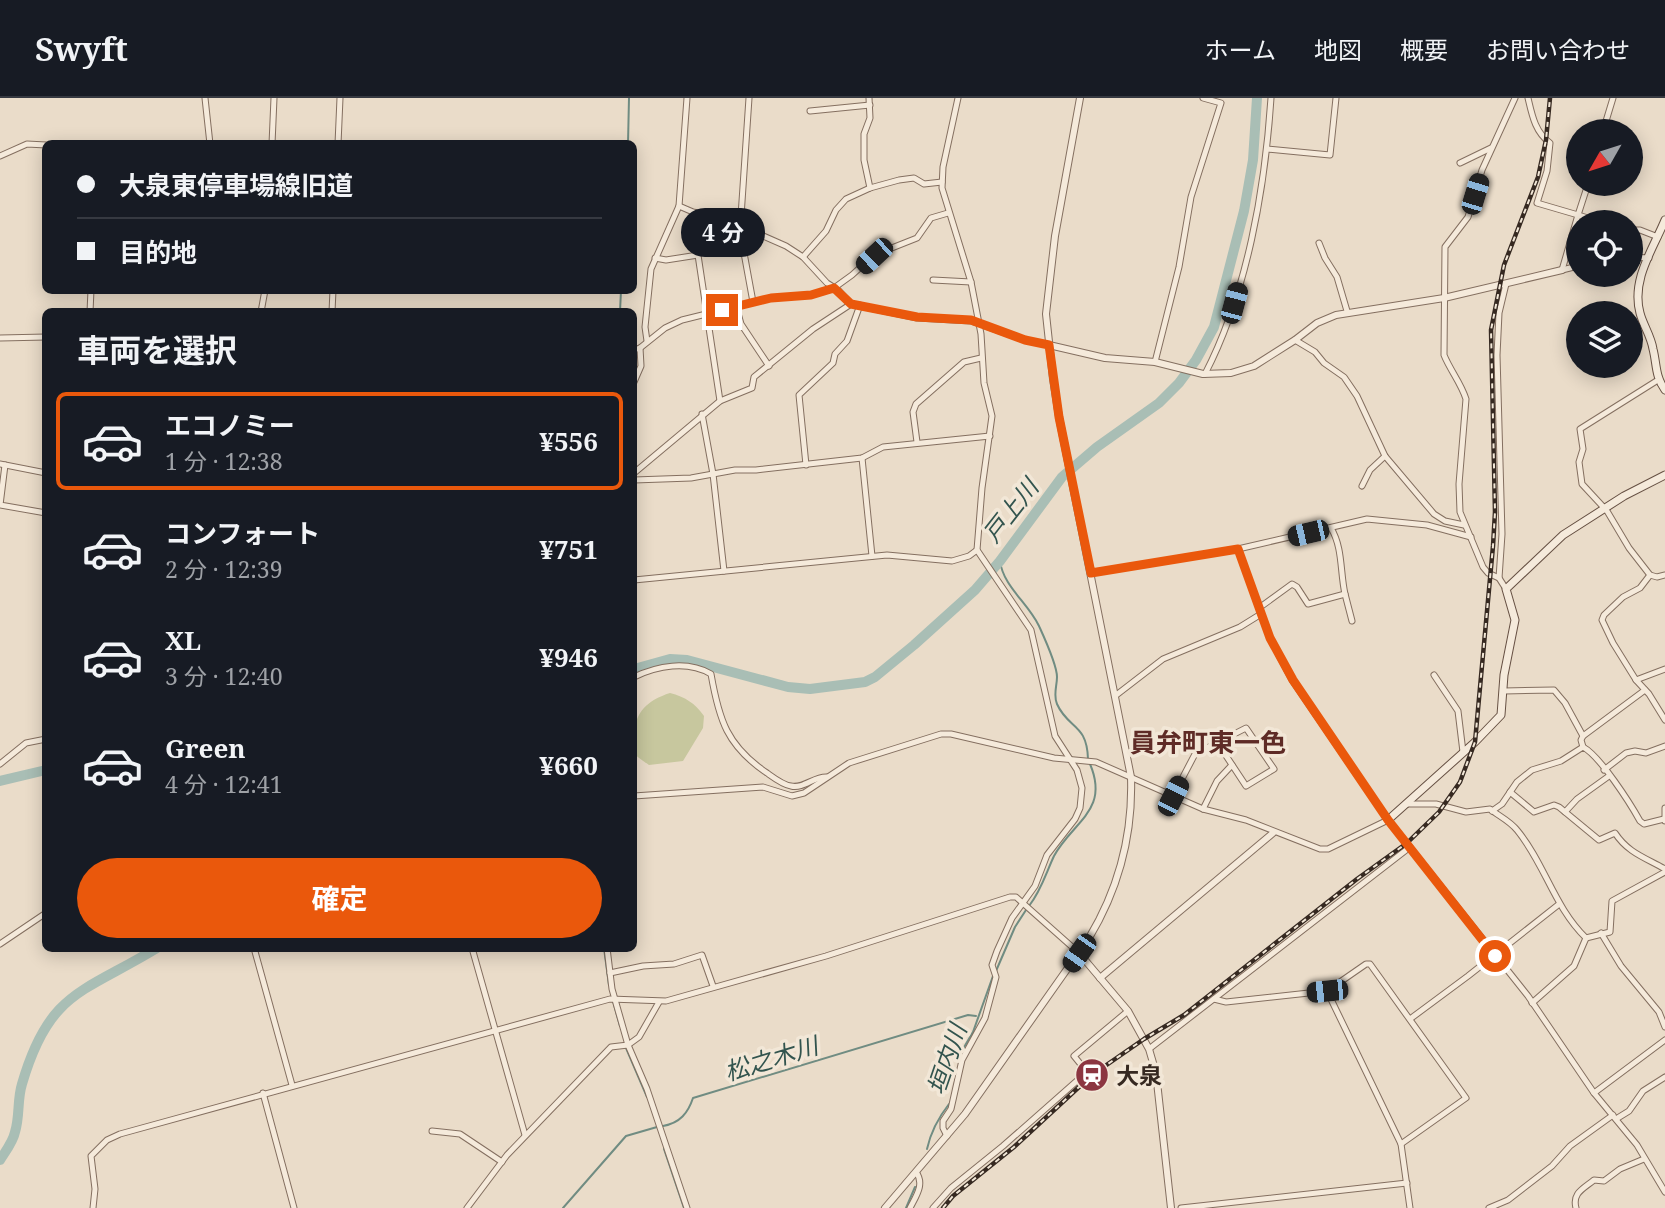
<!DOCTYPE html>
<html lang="ja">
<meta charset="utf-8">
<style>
:root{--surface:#171b24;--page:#20242c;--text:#f1f3f6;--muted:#9ea1a6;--line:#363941;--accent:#ea580c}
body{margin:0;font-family:"Noto Serif","Noto Sans JP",serif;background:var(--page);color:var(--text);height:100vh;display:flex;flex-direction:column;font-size:26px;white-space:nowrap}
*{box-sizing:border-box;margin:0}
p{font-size:23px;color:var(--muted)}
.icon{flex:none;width:38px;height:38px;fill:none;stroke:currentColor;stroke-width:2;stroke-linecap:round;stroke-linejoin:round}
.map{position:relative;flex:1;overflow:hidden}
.panel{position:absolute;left:42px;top:210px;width:595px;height:644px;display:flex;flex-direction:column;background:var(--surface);border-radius:10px;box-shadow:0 4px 18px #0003}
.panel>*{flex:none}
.guide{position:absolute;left:42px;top:42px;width:595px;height:154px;border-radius:10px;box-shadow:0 4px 18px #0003;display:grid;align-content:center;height:154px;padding:0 35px;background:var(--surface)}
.needle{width:46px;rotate:231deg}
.tools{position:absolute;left:1566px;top:21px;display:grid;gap:14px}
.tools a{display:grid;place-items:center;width:77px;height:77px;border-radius:50%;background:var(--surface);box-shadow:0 4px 18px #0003;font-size:35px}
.end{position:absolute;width:32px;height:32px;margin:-16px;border:9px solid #ea580c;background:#fff;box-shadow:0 0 0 4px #fff}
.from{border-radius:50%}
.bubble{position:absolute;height:49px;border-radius:24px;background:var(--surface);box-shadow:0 4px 18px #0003;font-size:23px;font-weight:700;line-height:49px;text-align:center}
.car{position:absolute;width:21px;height:42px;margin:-21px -10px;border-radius:9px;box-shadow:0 0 5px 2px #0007;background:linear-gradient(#222 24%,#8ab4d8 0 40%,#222 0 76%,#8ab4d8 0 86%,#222 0)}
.guide b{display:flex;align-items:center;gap:24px;height:66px;font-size:26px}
.guide b+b{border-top:2px solid var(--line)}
.guide i{width:18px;height:18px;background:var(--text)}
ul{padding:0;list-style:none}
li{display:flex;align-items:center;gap:21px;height:98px;margin:0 14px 10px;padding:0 21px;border:4px solid transparent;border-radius:10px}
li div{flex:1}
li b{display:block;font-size:26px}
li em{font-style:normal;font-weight:700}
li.current{border-color:var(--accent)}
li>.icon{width:63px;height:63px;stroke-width:1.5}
h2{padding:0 35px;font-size:32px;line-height:84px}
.primary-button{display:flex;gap:14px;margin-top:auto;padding:14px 35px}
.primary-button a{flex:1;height:80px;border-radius:42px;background:var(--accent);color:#fff;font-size:28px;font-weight:700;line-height:80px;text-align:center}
header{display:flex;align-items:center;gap:42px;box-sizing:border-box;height:98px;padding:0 35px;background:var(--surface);border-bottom:2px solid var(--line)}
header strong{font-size:33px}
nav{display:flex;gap:38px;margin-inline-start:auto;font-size:24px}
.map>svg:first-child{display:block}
.green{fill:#c7c79e}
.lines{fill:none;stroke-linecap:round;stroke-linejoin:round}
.stream{stroke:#708c82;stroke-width:2}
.river{stroke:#a9beb5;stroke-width:10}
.minor-casing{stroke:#846f60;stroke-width:7}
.tertiary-casing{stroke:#846f60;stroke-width:8}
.secondary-casing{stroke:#665043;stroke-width:9}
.minor{stroke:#f5eadb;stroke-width:5}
.tertiary{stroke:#f5eadb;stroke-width:6}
.secondary{stroke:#f5eadb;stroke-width:7}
.rail-casing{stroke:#362921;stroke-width:4.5}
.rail{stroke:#f2e7d7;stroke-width:2;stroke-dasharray:5;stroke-linecap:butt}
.route{stroke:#ea580c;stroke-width:9}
.labels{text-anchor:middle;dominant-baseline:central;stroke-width:7;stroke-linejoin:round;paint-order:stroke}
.poi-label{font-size:23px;font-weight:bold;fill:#362921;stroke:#f2e7d7;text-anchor:start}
.water-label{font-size:24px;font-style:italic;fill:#32544e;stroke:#f2e7d7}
.quarter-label{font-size:26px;font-weight:bold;fill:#5e2b26;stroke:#f2e7d7}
</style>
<header>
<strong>Swyft</strong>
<nav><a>ホーム</a><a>地図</a><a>概要</a><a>お問い合わせ</a></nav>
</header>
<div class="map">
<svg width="1665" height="1110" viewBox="0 0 1665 1110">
<rect width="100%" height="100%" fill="#eadcc9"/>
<path class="green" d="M670 595C685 599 695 605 704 618L703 630 683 663 649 667C645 664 638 660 635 656 632 651 634 644 634 639 634 614 648 602 670 595Z"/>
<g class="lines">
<g class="stream">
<path d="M628 46 629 0"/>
<path d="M620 214 621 192"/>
<path d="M1000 463C1003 488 1028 505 1039 528 1044 539 1057 567 1057 579 1057 588 1053 597 1057 606 1068 631 1087 625 1088 661"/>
<path d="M1029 808C1041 793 1046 775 1054 758 1072 724 1110 713 1090 666"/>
<path d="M604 850 609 887"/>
<path d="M996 873 1015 829 1026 812"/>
<path d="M613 903 620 928"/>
<path d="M626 950 647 999"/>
<path d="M961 960 963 951 973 934 993 878"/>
<path d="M663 1028C680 1025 688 1015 693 1000L968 917 976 918"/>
<path d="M664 1051 684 1110"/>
<path d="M927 1051C931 1033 938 1020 949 1006"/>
<path d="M563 1110 626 1038 657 1029"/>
<path d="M906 1110 915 1089"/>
</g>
<g class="river">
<path d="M634 571 670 561 687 562 788 589 810 591 865 584 875 579 914 547 975 492 1000 463 1062 379 1097 349 1159 305 1179 285 1196 262 1214 229 1244 113 1253 62 1257 0"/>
<path d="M0 683 46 672"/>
<path d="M0 1062C5 1054 13 1044 15 1034 20 1018 17 1002 22 986 49 893 83 895 157 850"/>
</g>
<g class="minor-casing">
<g id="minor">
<path d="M205 0 210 46"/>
<path d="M749 0 740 133 753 204"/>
<path d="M869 0 870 20 864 36V62L870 90"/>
<path d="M1528 0C1532 17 1535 34 1550 45L1547 73 1537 105 1578 117 1588 86"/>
<path d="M810 13 870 7"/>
<path d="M1603 33 1613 0"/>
<path d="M272 46 274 0"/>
<path d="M338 46 340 0"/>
<path d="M1267 51 1330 57 1336 0"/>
<path d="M0 58 27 46 46 47"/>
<path d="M1460 65 1491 50"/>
<path d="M679 108 693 114 740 124 752 133 786 148 803 159 827 185 838 192 851 206 917 220 971 223 1025 242 1049 247"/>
<path d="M698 116V157L720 303"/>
<path d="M1631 132H1640L1658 139"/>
<path d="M1319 145 1325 160 1337 179 1347 213"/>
<path d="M803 159 826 133 836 112 846 101 870 90 899 82 914 80 924 86 942 84"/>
<path d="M1631 159 1649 160"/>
<path d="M655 160 666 162 698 157"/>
<path d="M1562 172 1578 117 1601 124"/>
<path d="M1562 172 1578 168"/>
<path d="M933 182 971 184"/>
<path d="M736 208 741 226 769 268"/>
<path d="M90 214 91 192"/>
<path d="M261 214 265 192"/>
<path d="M332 214 333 192"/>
<path d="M0 240 46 239"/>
<path d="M1295 242 1315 254 1324 265 1344 279 1357 298 1385 358 1434 416 1445 423 1464 427"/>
<path d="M647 243 645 229 651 171 679 108 687 0"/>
<path d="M634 252 640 250 665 230 682 222 771 200 812 197 834 190 852 177 874 157 917 140 931 120 948 115"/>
<path d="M1155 264 1179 169 1191 99 1221 5 1203 0"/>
<path d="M1205 276C1247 195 1265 91 1271 0"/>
<path d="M1658 282 1580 331 1583 351 1579 364 1582 386 1607 413 1629 450 1650 477 1657 479 1665 477"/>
<path d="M634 284 641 268 640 250"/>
<path d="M702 316 713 376 724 473"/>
<path d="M917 344 913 314 916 306 964 264 981 260"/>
<path d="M862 360 872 458"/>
<path d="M0 366 46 375"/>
<path d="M5 367 0 407 46 415"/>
<path d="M806 367 799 297 833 265 835 256 847 243 860 207"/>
<path d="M634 375 720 303 752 290 754 279 813 231 851 206"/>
<path d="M634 382 691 380 735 372H756L862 360 883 349 990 338"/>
<path d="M1362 388 1370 372 1385 358"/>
<path d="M1238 451 1270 540 1292 582 1388 722 1528 898 1594 995 1637 1047 1665 1094"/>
<path d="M1091 475 1238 451 1367 421 1427 427 1471 439"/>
<path d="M1650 477 1640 490 1623 499 1604 517 1602 522 1613 545 1636 582 1665 571"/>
<path d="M1499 480 1488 475 1483 469 1460 414 1459 386 1466 301C1461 285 1450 272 1444 257L1445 149 1468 119 1482 72 1515 0"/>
<path d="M634 482 887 457 952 463 969 458 977 452"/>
<path d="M1506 491 1499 480 1502 436 1497 257 1499 215 1506 186"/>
<path d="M1345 496 1352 523"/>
<path d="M1259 510 1292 486 1297 489 1308 506 1345 496C1340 474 1343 450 1331 430"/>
<path d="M1434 577 1458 613 1463 654"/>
<path d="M634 579C657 568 687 562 711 576 719 622 727 648 767 675 774 680 783 687 791 688 804 691 814 678 827 679"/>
<path d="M1636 582 1649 596 1665 622"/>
<path d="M1504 593 1554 592 1565 605 1583 638"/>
<path d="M1115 598 1163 561 1240 529 1261 516"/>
<path d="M1583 649 1581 642 1583 638 1645 592"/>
<path d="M0 666 26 645 46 641"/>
<path d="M1604 672 1626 655 1635 653 1646 655 1665 648"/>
<path d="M1510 694 1534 714 1554 707 1559 709 1599 742 1615 735C1628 755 1646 760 1665 771"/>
<path d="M634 698 763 689 792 698 804 695 849 665 941 636H951L1054 660 1096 664 1203 711 1246 722 1320 751H1328L1388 722"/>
<path d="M1173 698 1195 656 1246 630 1274 671 1246 688 1217 644"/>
<path d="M1408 706H1436L1466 714 1490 711C1499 718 1510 723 1517 732 1545 766 1554 809 1586 840"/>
<path d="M1665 710V723"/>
<path d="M1203 711 1217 683 1232 667"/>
<path d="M1492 713 1502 706 1517 684 1532 672 1561 663 1583 649C1600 658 1630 705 1640 723L1644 726 1664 721"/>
<path d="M1565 714 1577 701 1609 678"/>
<path d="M1601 835 1621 868 1659 914 1665 929"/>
<path d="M1586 840 1610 834 1612 803 1665 774"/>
<path d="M0 846 46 815"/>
<path d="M254 850 292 987"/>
<path d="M472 850 525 1037"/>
<path d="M607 850 612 891 628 947 647 991 687 1110"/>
<path d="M610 875 643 868 674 866 702 857 713 888"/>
<path d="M1327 893 1401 1046 1410 1110"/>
<path d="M1214 901 1226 904 1327 893 1366 866H1370L1466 1000 1401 1046"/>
<path d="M1532 905 1574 868 1586 840"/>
<path d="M1410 921 1468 878 1558 807"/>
<path d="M1149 951 1410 749"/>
<path d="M263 995 294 1110"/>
<path d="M1594 995 1665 942"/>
<path d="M1616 1021 1629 1013 1643 993 1665 979"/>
<path d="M432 1033 460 1036 502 1064"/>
<path d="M947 1038 943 1030V1023L951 1011 962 962 985 920 996 879 992 867 997 853 1012 820 1035 788 1047 757 1075 721 1080 710 1082 690 1077 672 1055 638 1031 532 977 452 982 390 992 318 984 285 981 236 971 184 942 90 943 69 958 0"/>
<path d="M93 1110 95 1091 91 1058 107 1042 120 1036 610 901 666 903 826 858 1010 799H1016L1079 855"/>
<path d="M467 1110 507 1057 611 949 628 947 639 939 659 904"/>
<path d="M910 1110C916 1098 925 1086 916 1074"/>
<path d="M933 1110 951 1090 1003 1048 1087 974 1074 958 1128 913"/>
<path d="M1181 1110 1407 1085"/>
<path d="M1489 1110 1508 1102 1552 1068 1570 1048 1613 1017"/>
<path d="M1576 1110C1572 1095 1583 1091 1594 1082L1604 1083 1620 1071 1644 1061"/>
</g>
</g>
<g class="tertiary-casing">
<g id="tertiary">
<path d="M1049 247 1105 260 1155 264 1203 276 1231 275 1254 268 1295 242 1317 225 1336 217 1444 200 1562 172"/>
<path d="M1079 855 1128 913 1149 951 1156 975 1171 1110"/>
<path d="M1100 880 1273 735"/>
<path d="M885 1110 965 1016 1089 840C1119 790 1133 738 1131 679L1059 319 1053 281 1046 216 1055 138 1080 0"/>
</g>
</g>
<g class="secondary-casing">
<g id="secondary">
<path d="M1665 122C1653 151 1631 182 1640 215 1643 227 1651 238 1653 251 1657 267 1655 278 1665 292"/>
<path d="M1388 722 1475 644 1501 617 1504 577 1515 522 1506 491 1563 437 1624 398 1665 377"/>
</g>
</g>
<use href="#minor" class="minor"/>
<use href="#tertiary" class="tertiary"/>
<use href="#secondary" class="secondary"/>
<g class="rail-casing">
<path id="rail" d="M943 1110 953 1098 1014 1049 1092 977 1144 941 1184 917 1357 781 1407 745 1439 714 1460 684 1475 644 1493 448 1495 414 1491 232 1504 167 1538 79 1546 42 1550 0"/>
</g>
<use href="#rail" class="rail"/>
</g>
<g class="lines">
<path class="route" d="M722 212 771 200 811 197 834 190 851 206 917 219 971 222 1025 242 1049 247 1059 319 1091 475 1238 451 1270 540 1293 582 1388 722 1495 858"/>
</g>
<defs>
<g id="station-disc" transform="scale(1.75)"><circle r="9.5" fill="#8c3641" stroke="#f2e7d7"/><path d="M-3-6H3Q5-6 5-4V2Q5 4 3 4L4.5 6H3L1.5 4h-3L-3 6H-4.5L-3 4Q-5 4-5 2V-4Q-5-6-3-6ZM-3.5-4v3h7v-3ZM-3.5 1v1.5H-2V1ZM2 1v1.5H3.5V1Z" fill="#fff"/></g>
</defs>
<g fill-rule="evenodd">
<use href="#station-disc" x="1092" y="977"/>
</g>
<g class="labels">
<g class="poi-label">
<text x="1116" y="977">大泉</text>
</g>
<g class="water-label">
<text transform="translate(1010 412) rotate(-52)">戸上川</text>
<text transform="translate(771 960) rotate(-17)">松之木川</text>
<text transform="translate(946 961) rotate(-71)">垣内川</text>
</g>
<g class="quarter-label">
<text x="1208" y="644">員弁町東一色</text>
</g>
</g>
</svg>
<div class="tools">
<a><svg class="needle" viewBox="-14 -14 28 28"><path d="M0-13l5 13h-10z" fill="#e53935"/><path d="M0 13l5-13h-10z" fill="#9ea1a6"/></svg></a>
<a><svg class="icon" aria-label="locate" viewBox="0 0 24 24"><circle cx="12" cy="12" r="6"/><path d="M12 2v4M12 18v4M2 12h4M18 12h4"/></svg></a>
<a><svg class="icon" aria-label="layers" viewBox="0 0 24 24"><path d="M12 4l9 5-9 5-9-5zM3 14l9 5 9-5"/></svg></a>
</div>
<i class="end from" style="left:1495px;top:858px"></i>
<i class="end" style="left:722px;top:212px"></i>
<div class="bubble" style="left:681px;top:110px;width:84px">4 分</div>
<i class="car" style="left:1475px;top:96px;rotate:17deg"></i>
<i class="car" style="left:874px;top:158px;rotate:227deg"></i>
<i class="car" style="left:1234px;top:205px;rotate:15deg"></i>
<i class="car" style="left:1308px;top:435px;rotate:257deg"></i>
<i class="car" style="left:1173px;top:698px;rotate:27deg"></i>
<i class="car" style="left:1079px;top:855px;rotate:215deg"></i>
<i class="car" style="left:1327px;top:893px;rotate:264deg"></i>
<div class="guide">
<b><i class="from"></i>大泉東停車場線旧道</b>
<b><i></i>目的地</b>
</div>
<section class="panel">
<h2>車両を選択</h2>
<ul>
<li class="current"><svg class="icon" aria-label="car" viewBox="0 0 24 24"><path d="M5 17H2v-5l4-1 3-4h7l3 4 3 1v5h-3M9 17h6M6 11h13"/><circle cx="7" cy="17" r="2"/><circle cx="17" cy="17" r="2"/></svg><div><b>エコノミー</b><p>1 分 · 12:38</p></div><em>¥556</em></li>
<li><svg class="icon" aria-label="car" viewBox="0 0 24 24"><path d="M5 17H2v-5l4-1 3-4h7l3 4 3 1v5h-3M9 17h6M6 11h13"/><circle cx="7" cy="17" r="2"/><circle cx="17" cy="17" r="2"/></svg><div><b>コンフォート</b><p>2 分 · 12:39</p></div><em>¥751</em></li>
<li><svg class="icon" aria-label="car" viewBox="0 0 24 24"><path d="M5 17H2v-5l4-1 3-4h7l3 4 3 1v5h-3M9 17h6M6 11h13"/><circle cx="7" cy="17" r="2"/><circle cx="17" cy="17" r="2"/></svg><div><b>XL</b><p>3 分 · 12:40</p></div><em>¥946</em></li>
<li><svg class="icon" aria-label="car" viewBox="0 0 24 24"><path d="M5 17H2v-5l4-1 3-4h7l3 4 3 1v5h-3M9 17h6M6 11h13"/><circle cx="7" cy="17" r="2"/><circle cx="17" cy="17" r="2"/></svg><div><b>Green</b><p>4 分 · 12:41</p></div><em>¥660</em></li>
</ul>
<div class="primary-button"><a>確定</a></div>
</section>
</div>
